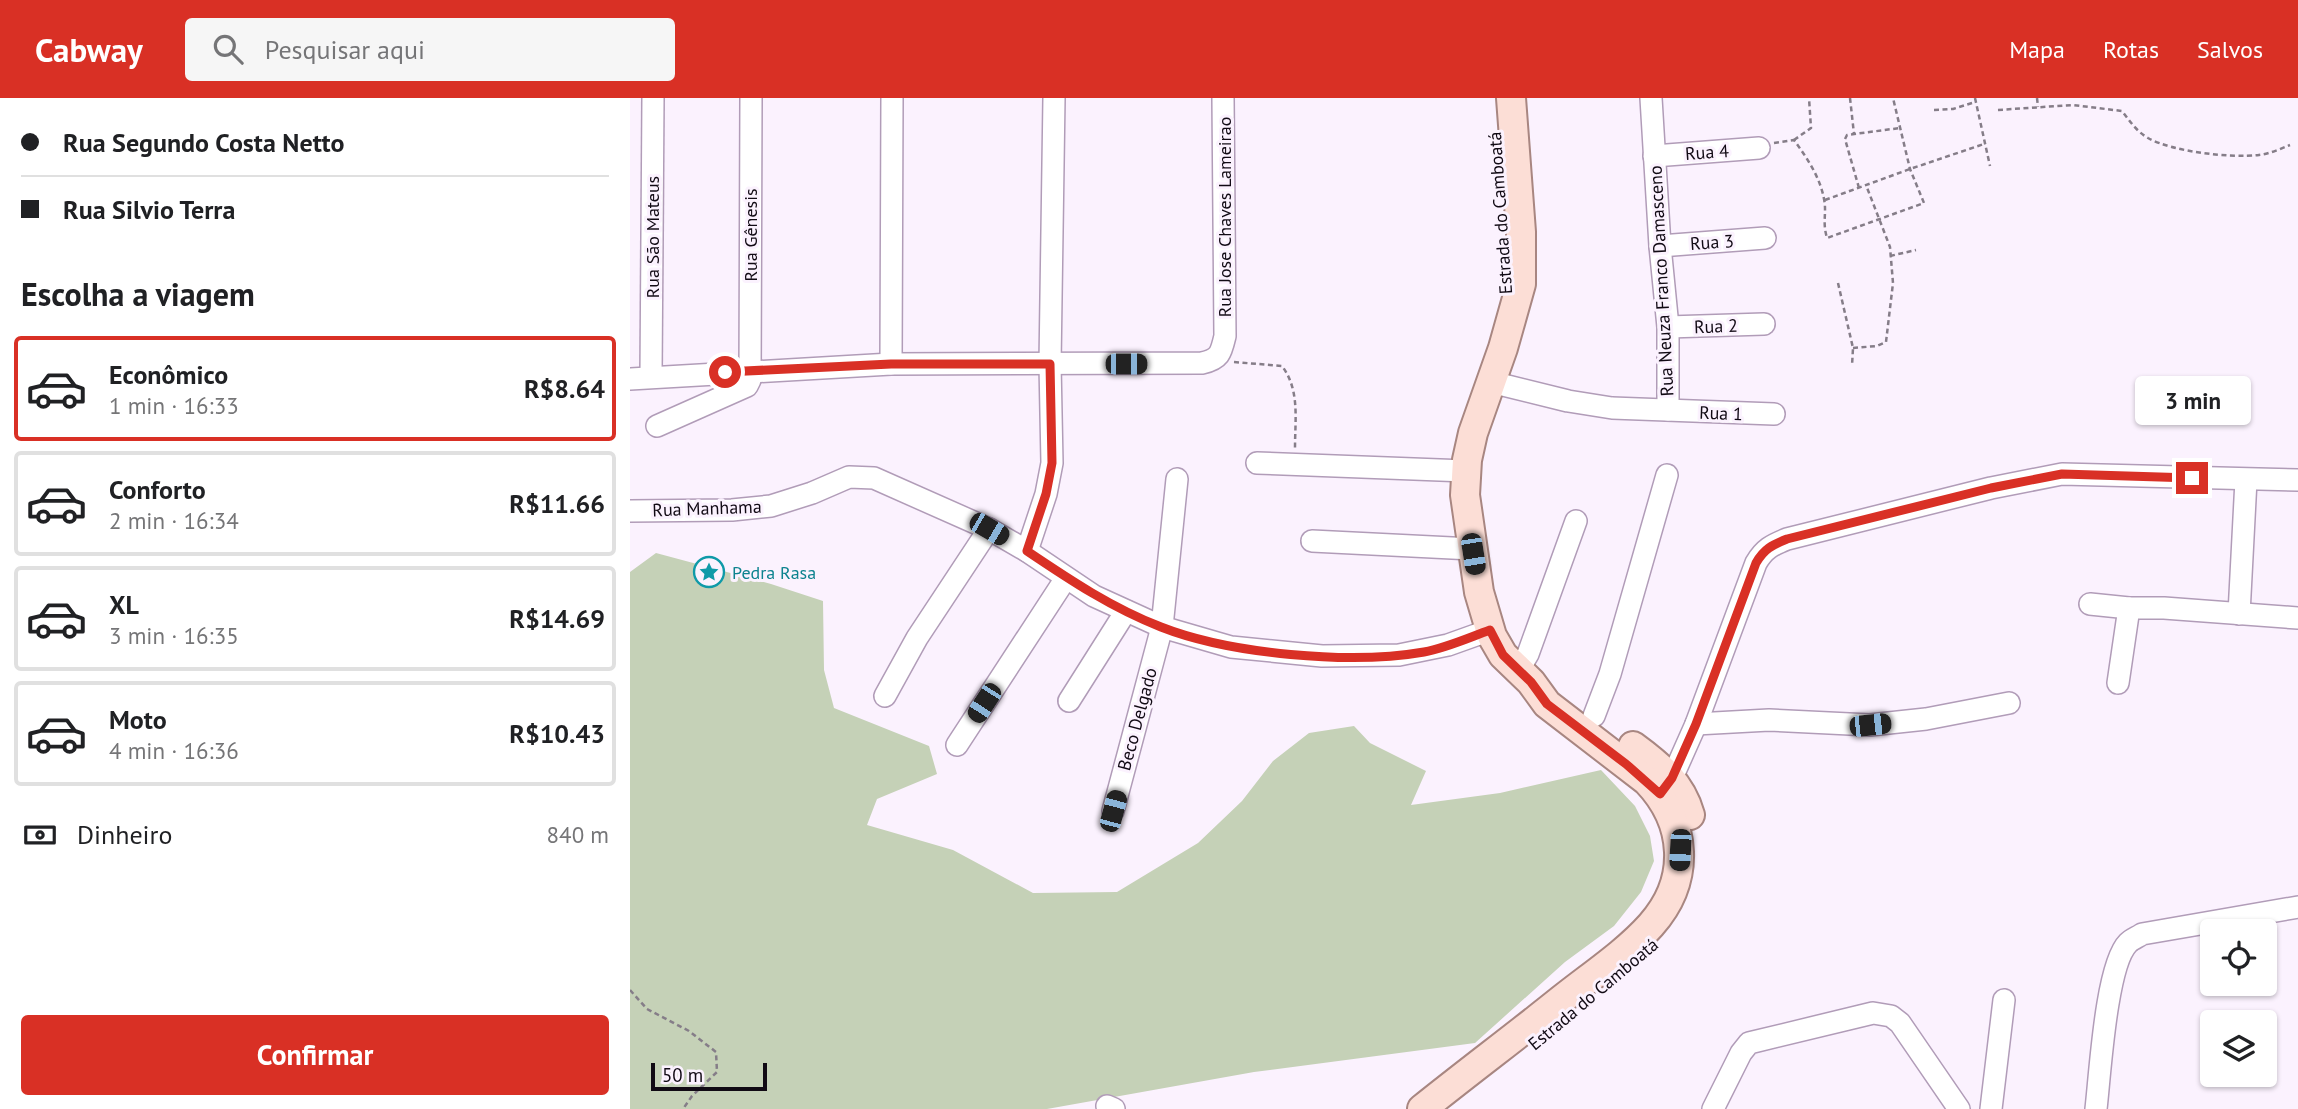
<!DOCTYPE html>
<html lang="pt">
<meta charset="utf-8">
<style>
:root{--surface:#fff;--page:#f6f6f6;--text:#202124;--muted:#757577;--line:#e0e0e0;--accent:#d93025}
body{margin:0;font-family:"PT Sans",sans-serif;background:var(--page);color:var(--text);height:100vh;display:flex;flex-direction:column;font-size:26px;white-space:nowrap}
*{box-sizing:border-box;margin:0}
p{font-size:23px;color:var(--muted)}
.icon{flex:none;width:38px;height:38px;fill:none;stroke:currentColor;stroke-width:2;stroke-linecap:round;stroke-linejoin:round}
.map{position:relative;flex:1;overflow:hidden}
.side{display:flex;flex-direction:column;background:var(--surface);width:630px}
.side>*{flex:none}
.hud{display:grid;align-content:center;height:154px;padding:0 21px;background:var(--surface)}
.tools{position:absolute;left:1570px;top:821px;display:grid;gap:14px}
.tools a{display:grid;place-items:center;width:77px;height:77px;border-radius:7px;background:var(--surface);box-shadow:0 2px 5px #0004;font-size:35px}
.scale{position:absolute;left:21px;bottom:18px;width:116px;box-sizing:border-box;padding-left:7px;border:4px solid #110a14;border-top:0;font-size:19px;line-height:24px;white-space:nowrap;color:#110a14;-webkit-text-stroke:5px #fbf2fe;paint-order:stroke}
.end{position:absolute;width:32px;height:32px;margin:-16px;border:9px solid #d93025;background:#fff;box-shadow:0 0 0 4px #fff}
.from{border-radius:50%}
.bubble{position:absolute;height:49px;border-radius:7px;background:var(--surface);box-shadow:0 2px 5px #0004;font-size:23px;font-weight:700;line-height:49px;text-align:center}
.car{position:absolute;width:21px;height:42px;margin:-21px -10px;border-radius:9px;box-shadow:0 0 5px 2px #0007;background:linear-gradient(#222 24%,#8ab4d8 0 40%,#222 0 76%,#8ab4d8 0 86%,#222 0)}
.hud b{display:flex;align-items:center;gap:24px;height:66px;font-size:26px}
.hud b+b{border-top:2px solid var(--line)}
.hud i{width:18px;height:18px;background:var(--text)}
ul{padding:0;list-style:none}
li{display:flex;align-items:center;gap:21px;height:105px;margin:0 14px 10px;padding:0 7px;border:4px solid var(--line);border-radius:7px}
li div{flex:1}
li b{display:block;font-size:26px}
li em{font-style:normal;font-weight:700}
li.selected{border-color:var(--accent)}
li>.icon{width:63px;height:63px;stroke-width:1.5}
h2{padding:0 21px;font-size:32px;line-height:84px}
.pay{display:flex;align-items:center;gap:18px;height:77px;padding:0 21px;font-size:26px}
.pay p{margin-inline-start:auto}
.cta{display:flex;gap:14px;margin-top:auto;padding:14px 21px}
.cta a{flex:1;height:80px;border-radius:7px;background:var(--accent);color:#fff;font-size:28px;font-weight:700;line-height:80px;text-align:center}
header{display:flex;align-items:center;gap:42px;box-sizing:border-box;height:98px;padding:0 35px;background:var(--accent);color:#fff}
header strong{font-size:33px}
nav{display:flex;gap:38px;margin-inline-start:auto;font-size:24px}
.search{width:490px;height:63px;background:var(--page);display:flex;align-items:center;gap:18px;box-sizing:border-box;padding:0 24px;border-radius:7px;color:var(--muted);font-size:26px}
main{display:flex;flex:1;min-height:0}
.map>svg:first-child{display:block}
.green{fill:#c5d1b7}
.lines{fill:none;stroke-linecap:round;stroke-linejoin:round}
.minor-casing{stroke:#b19cb8;stroke-width:24}
.major-casing{stroke:#a88681;stroke-width:32}
.path{stroke:#857d88;stroke-width:2.5;stroke-dasharray:5 3.5;stroke-linecap:butt}
.minor{stroke:#fff;stroke-width:21}
.major{stroke:#fcded6;stroke-width:28}
.route{stroke:#d93025;stroke-width:9}
.labels{text-anchor:middle;dominant-baseline:central;stroke-width:6;stroke-linejoin:round;paint-order:stroke}
.street-label{font-size:18px;fill:#110a14;stroke:#fbf2fe}
.culture-label{font-size:18px;fill:#0d838f;stroke:#fbf2fe;text-anchor:start}
</style>
<header>
<strong>Cabway</strong>
<div class="search"><svg class="icon" aria-label="search" viewBox="0 0 24 24"><circle cx="10" cy="10" r="6"/><path d="M15 15l6 6"/></svg>Pesquisar aqui</div>
<nav><a>Mapa</a><a>Rotas</a><a>Salvos</a></nav>
</header>
<main>
<section class="side">
<div class="hud">
<b><i class="from"></i>Rua Segundo Costa Netto</b>
<b><i></i>Rua Silvio Terra</b>
</div>
<h2>Escolha a viagem</h2>
<ul>
<li class="selected"><svg class="icon" aria-label="car" viewBox="0 0 24 24"><path d="M5 17H2v-5l4-1 3-4h7l3 4 3 1v5h-3M9 17h6M6 11h13"/><circle cx="7" cy="17" r="2"/><circle cx="17" cy="17" r="2"/></svg><div><b>Econômico</b><p>1 min · 16:33</p></div><em>R$8.64</em></li>
<li><svg class="icon" aria-label="car" viewBox="0 0 24 24"><path d="M5 17H2v-5l4-1 3-4h7l3 4 3 1v5h-3M9 17h6M6 11h13"/><circle cx="7" cy="17" r="2"/><circle cx="17" cy="17" r="2"/></svg><div><b>Conforto</b><p>2 min · 16:34</p></div><em>R$11.66</em></li>
<li><svg class="icon" aria-label="car" viewBox="0 0 24 24"><path d="M5 17H2v-5l4-1 3-4h7l3 4 3 1v5h-3M9 17h6M6 11h13"/><circle cx="7" cy="17" r="2"/><circle cx="17" cy="17" r="2"/></svg><div><b>XL</b><p>3 min · 16:35</p></div><em>R$14.69</em></li>
<li><svg class="icon" aria-label="car" viewBox="0 0 24 24"><path d="M5 17H2v-5l4-1 3-4h7l3 4 3 1v5h-3M9 17h6M6 11h13"/><circle cx="7" cy="17" r="2"/><circle cx="17" cy="17" r="2"/></svg><div><b>Moto</b><p>4 min · 16:36</p></div><em>R$10.43</em></li>
</ul>
<div class="pay"><svg class="icon" aria-label="cash" viewBox="0 0 24 24"><path d="M3 7h18v10H3z"/><circle cx="12" cy="12" r="2"/></svg>Dinheiro<p>840 m</p></div>
<div class="cta"><a>Confirmar</a></div>
</section>
<div class="map">
<svg width="1668" height="1011" viewBox="0 0 1668 1011">
<rect width="100%" height="100%" fill="#fbf2fe"/>
<path class="green" d="M26 455 141 486 193 503 194 572 204 610 299 648 307 676 247 701 237 727 323 752 403 795 487 794 568 745 612 703 643 663 679 635 724 628 740 645 796 673 781 707 870 695 971 672 1005 708 1020 738 1024 763 1011 794 984 828 935 864 845 945 624 974 417 1011H0V474Z"/>
<g class="lines">
<g class="minor-casing">
<g id="minor">
<path d="M1021 0 1030 148 1038 229V312"/>
<path d="M1024 58 1129 50"/>
<path d="M1030 148 1135 140"/>
<path d="M1038 229 1134 226"/>
<path d="M261 266 262 0"/>
<path d="M21 278 23 0"/>
<path d="M0 281 261 266 572 265C590 261 591 255 595 238L593 0"/>
<path d="M861 284 938 303 982 310 1144 316"/>
<path d="M27 328 117 288 120 282 121 0"/>
<path d="M627 365 836 373"/>
<path d="M0 413 102 412 141 408 182 395 219 379 244 380 359 431 397 453 464 498 532 529 601 549 692 558 769 557 818 547 860 532"/>
<path d="M682 443 842 451"/>
<path d="M397 453 416 396 422 365 420 266 424 0"/>
<path d="M1460 506 1499 510"/>
<path d="M1609 516 1616 382"/>
<path d="M888 573 898 556 946 423"/>
<path d="M1488 585 1499 510H1534L1668 520"/>
<path d="M255 598 287 540 359 431"/>
<path d="M439 603 496 513"/>
<path d="M964 618 980 576 1037 377"/>
<path d="M1066 626 1139 622 1240 627 1296 621 1379 605"/>
<path d="M327 647 436 480"/>
<path d="M1032 693 1042 680 1066 626 1126 465C1134 451 1142 447 1157 441L1361 390 1432 376 1668 382"/>
<path d="M483 713 532 529 547 381"/>
<path d="M477 1008 484 1011"/>
<path d="M1083 1011 1111 955 1119 945 1243 915 1261 918 1270 925 1329 1011"/>
<path d="M1361 1011 1374 902"/>
<path d="M1466 1011C1470 977 1476 867 1498 845 1502 841 1508 839 1512 836L1668 809"/>
</g>
</g>
<g class="major-casing">
<g id="major">
<path d="M1003 648C1029 667 1051 685 1060 717"/>
<path d="M792 1011C838 974 885 939 931 902 961 878 996 855 1021 827 1061 782 1057 725 1017 683L917 606 901 584 873 557 862 538 849 494 835 397 837 362 843 335 873 250 891 186V134L881 0"/>
</g>
</g>
<g class="path">
<path d="M1220 0 1224 36"/>
<path d="M1345 0 1360 68"/>
<path d="M1407 0 1408 9"/>
<path d="M1304 12 1323 11 1345 4"/>
<path d="M1368 12 1443 7 1492 13C1500 23 1506 33 1518 40 1543 54 1600 60 1629 57 1639 56 1650 51 1660 47"/>
<path d="M1164 42 1181 30 1179 0"/>
<path d="M1144 45 1164 42C1177 60 1190 79 1194 101 1197 116 1192 123 1197 140L1294 105 1280 71 1263 0"/>
<path d="M1229 90 1215 41 1217 37 1270 30"/>
<path d="M1195 102 1280 71 1354 46"/>
<path d="M1260 158 1286 152"/>
<path d="M1208 185 1223 250 1222 268"/>
<path d="M1223 250 1247 248 1256 244 1263 185 1260 149 1236 87"/>
<path d="M604 264 652 268C670 292 665 321 665 350"/>
<path d="M0 892 17 911 59 933 86 954 87 974 62 998 53 1011"/>
</g>
<use href="#minor" class="minor"/>
<use href="#major" class="major"/>
</g>
<g class="lines">
<path class="route" d="M95 274 261 266H420L422 365 416 396 397 453C440 482 482 510 531 529 600 556 720 567 794 554 816 550 838 540 860 532L873 557 901 584 917 606 996 666 1030 696 1042 680 1066 626 1126 465C1134 451 1142 447 1157 441L1361 390 1432 376 1562 380"/>
</g>
<defs>
<g id="sight-ring" transform="scale(1.575)"><circle r="9.5" fill="#fbf2fe" stroke="#0f9aa8" stroke-width="1.5"/><path d="M0-6L1.8-2.2L6-1.7L2.9 1.2L3.7 5.4L0 3.3L-3.7 5.4L-2.9 1.2L-6-1.7L-1.8-2.2Z" fill="#0f9aa8"/></g>
</defs>
<g fill-rule="evenodd">
<use href="#sight-ring" x="79" y="474"/>
</g>
<g class="labels">
<g class="street-label">
<text transform="translate(1077 54) rotate(-4)">Rua 4</text>
<text transform="translate(870 115) rotate(-94)">Estrada do Camboatá</text>
<text transform="translate(594 119) rotate(-90)">Rua Jose Chaves Lameirao</text>
<text transform="translate(120 137) rotate(-90)">Rua Gênesis</text>
<text transform="translate(22 139) rotate(-90)">Rua São Mateus</text>
<text transform="translate(1082 144) rotate(-4)">Rua 3</text>
<text transform="translate(1031 183) rotate(-93)">Rua Neuza Franco Damasceno</text>
<text transform="translate(1086 228) rotate(-2)">Rua 2</text>
<text transform="translate(1091 315) rotate(2)">Rua 1</text>
<text transform="translate(77 410) rotate(-2)">Rua Manhama</text>
<text transform="translate(507 621) rotate(-75)">Beco Delgado</text>
<text transform="translate(963 896) rotate(-40)">Estrada do Camboatá</text>
</g>
<g class="culture-label">
<text x="102" y="474">Pedra Rasa</text>
</g>
</g>
</svg>
<div class="tools">
<a><svg class="icon" aria-label="locate" viewBox="0 0 24 24"><circle cx="12" cy="12" r="6"/><path d="M12 2v4M12 18v4M2 12h4M18 12h4"/></svg></a>
<a><svg class="icon" aria-label="layers" viewBox="0 0 24 24"><path d="M12 4l9 5-9 5-9-5zM3 14l9 5 9-5"/></svg></a>
</div>
<div class="scale">50 m</div>
<i class="end from" style="left:95px;top:274px"></i>
<i class="end" style="left:1562px;top:380px"></i>
<div class="bubble" style="left:1505px;top:278px;width:116px">3 min</div>
<i class="car" style="left:496px;top:266px;rotate:90deg"></i>
<i class="car" style="left:359px;top:431px;rotate:120deg"></i>
<i class="car" style="left:843px;top:456px;rotate:171deg"></i>
<i class="car" style="left:354px;top:605px;rotate:213deg"></i>
<i class="car" style="left:1240px;top:627px;rotate:84deg"></i>
<i class="car" style="left:483px;top:713px;rotate:15deg"></i>
<i class="car" style="left:1050px;top:752px;rotate:183deg"></i>
</div>
</main>
